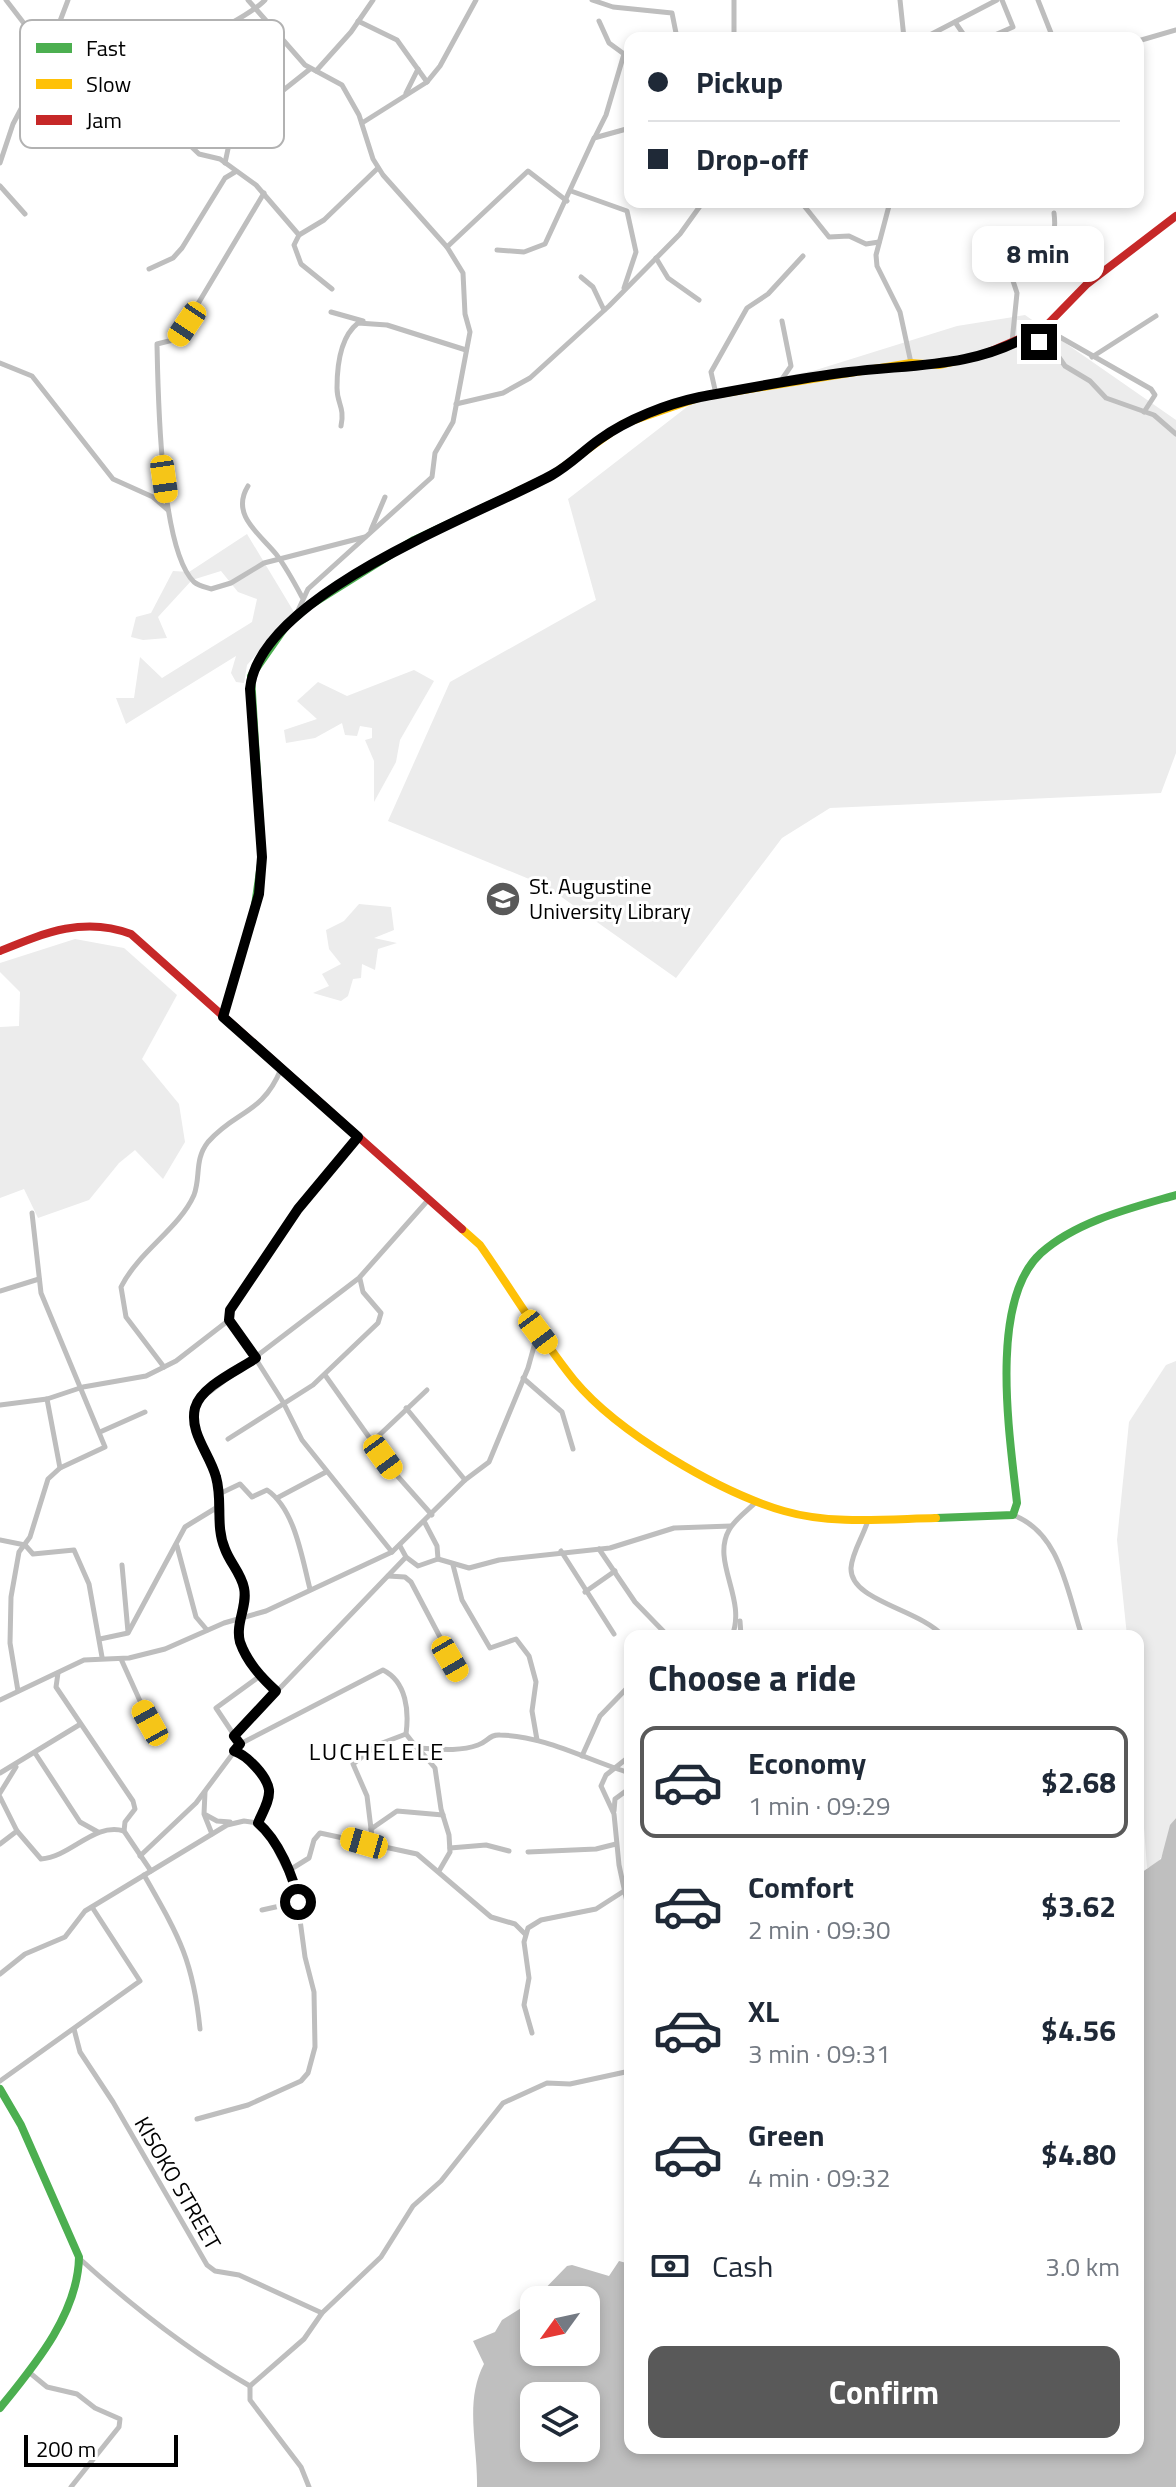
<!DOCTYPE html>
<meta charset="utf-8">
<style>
:root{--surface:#fff;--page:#f6f6f7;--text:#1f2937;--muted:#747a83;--line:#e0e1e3;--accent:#595959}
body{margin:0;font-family:"Titillium Web",sans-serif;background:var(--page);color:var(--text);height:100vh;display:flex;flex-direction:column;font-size:30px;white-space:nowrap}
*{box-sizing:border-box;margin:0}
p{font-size:26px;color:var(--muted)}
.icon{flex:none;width:44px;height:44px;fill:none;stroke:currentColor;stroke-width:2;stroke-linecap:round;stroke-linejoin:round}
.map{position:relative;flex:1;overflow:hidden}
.sheet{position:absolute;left:624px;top:1630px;width:520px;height:824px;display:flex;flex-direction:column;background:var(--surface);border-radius:16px;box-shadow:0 4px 12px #0003}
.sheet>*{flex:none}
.banner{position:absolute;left:624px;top:32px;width:520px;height:176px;border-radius:16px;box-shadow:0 4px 12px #0003;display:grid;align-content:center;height:176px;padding:0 24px;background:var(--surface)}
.needle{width:52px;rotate:237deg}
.tools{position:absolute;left:520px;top:2286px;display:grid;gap:16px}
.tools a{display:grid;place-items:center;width:80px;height:80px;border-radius:16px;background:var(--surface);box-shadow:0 4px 12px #0003;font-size:40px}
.scale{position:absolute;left:24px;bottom:20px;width:154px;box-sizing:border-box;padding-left:8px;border:4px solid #000;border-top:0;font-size:22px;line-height:28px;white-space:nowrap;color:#000;-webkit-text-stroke:6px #fff;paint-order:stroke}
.end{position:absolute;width:36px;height:36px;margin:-18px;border:10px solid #000;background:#fff;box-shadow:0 0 0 4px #fff}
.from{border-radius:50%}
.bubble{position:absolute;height:56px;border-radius:16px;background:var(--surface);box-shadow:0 4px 12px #0003;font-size:26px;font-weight:700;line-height:56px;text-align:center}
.car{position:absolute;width:24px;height:48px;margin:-24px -12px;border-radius:10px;box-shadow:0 0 6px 2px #0007;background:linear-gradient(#f5c518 24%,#345 0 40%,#f5c518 0 76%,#345 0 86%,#f5c518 0)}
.banner b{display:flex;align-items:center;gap:28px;height:76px;font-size:30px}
.banner b+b{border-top:2px solid var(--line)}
.banner i{width:20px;height:20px;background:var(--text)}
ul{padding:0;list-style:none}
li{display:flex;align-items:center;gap:24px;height:112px;margin:0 16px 12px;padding:0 8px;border:4px solid transparent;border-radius:16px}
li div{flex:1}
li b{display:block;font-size:30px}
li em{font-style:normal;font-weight:700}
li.current{border-color:var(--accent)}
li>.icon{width:72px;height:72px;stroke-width:1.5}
h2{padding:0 24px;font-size:36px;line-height:96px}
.pay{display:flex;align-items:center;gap:20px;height:88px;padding:0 24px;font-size:30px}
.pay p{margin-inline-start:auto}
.button{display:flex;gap:16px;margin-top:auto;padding:16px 24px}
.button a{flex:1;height:92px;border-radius:16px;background:var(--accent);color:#fff;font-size:32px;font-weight:700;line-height:92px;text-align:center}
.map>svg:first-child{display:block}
.green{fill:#ececec}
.water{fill:#bfbfbf;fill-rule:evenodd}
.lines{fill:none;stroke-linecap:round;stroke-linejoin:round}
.street{stroke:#bebebe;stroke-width:5}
.fast{stroke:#4caf50;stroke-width:8}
.slow{stroke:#ffc107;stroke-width:8}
.jam{stroke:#c62828;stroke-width:8}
.route{stroke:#000;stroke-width:10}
.labels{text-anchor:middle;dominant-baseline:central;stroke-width:6;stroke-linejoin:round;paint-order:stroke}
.poi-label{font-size:22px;fill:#000;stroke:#fff;text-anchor:start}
.street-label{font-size:22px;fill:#000;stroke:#fff}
.neighbourhood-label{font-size:24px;letter-spacing:2px;fill:#000;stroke:#fff}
.key{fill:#fff;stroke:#b2b2b2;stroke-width:2}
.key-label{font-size:22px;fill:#000}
</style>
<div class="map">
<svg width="1176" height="2487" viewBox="0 0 1176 2487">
<rect width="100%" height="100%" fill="#fff"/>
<g class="green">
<path d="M1025 315 1176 420V753L1161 793 830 808 782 838 676 978 546 886 388 821 450 682 596 600 568 499 705 393 816 370 957 326Z"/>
<path d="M247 534 294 612 247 665 244 683 236 682 231 673 236 656 126 724 116 698H134L140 657 162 678 252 622 257 599 238 592 221 571 192 580 158 617 167 638 143 640 131 637 136 617 151 613 173 571 189 572Z"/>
<path d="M414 670 434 681 400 740 396 762 374 802V761L365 740 372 738V728L360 726 357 736 345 735 342 723 315 738 286 743 284 730 317 719 297 701 318 682 347 696Z"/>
<path d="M359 904 391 907 394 930 374 938 397 943 378 949 375 970 362 964 361 978 353 979 348 996 341 1001 313 993 329 986 322 974 341 964 329 949 326 930 344 921Z"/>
<path d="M75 939 124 948 177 995 142 1059 179 1104 185 1142 163 1179 135 1150 119 1163 89 1200 38 1218 24 1189 0 1198V1027L19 1026 20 992 0 972V963Z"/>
<path d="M1176 1361V1818C1163 1832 1169 1865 1147 1868L1138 1748V1636H1127L1117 1540 1129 1422 1166 1365Z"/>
</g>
<path class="water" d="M1176 1818V2487H477C478 2445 464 2402 484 2364L473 2341 495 2332 502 2320 534 2300 567 2266 572 2265 609 2276 619 2261 630 2264V2448H1138V1875L1161 1859 1170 1825ZM534 2300H586V2352H534ZM534 2396H586V2448H534Z"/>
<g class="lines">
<g class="street">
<path d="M6 0 46 52"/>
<path d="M248 0 305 65 342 85 359 115 373 159 383 175 447 247 463 273 465 314 470 332 453 422 435 453 432 477 308 589 295 617"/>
<path d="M265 0C253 13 205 38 188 45 169 53 136 57 129 79L132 90 199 154 220 159 256 185 299 235 324 220 378 168"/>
<path d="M592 0 613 7 672 13 677 38"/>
<path d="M900 0 904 38"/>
<path d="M1038 0 1053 38"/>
<path d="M358 21 397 40 427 82"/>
<path d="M955 22 966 38"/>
<path d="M734 38V0"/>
<path d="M924 38 997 0"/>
<path d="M988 38 1013 27 1002 0"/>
<path d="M1138 41 1176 30"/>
<path d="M316 71 351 32 373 0"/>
<path d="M406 93 418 69"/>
<path d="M362 123 427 82 440 66 476 0"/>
<path d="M595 137 606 115 624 54 609 43 599 21"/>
<path d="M0 163 13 124 41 71 68 0"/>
<path d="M225 163 235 116 248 104 271 100 310 69"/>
<path d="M0 186 25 214"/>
<path d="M571 191 627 211 636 252 624 288"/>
<path d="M264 193 177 339 157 344C158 393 160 549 194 582 199 586 205 587 211 589L231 583 264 563 365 537"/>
<path d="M801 202 829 237 849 236 866 244 879 242"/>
<path d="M890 202 876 255 877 266 900 312 911 363"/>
<path d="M299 235 294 245 301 264 332 289"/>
<path d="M447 247 528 171 567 201"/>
<path d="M497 250 524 252 545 244 594 138 630 128"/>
<path d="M656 258 668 278 699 300"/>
<path d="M149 269 173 258 182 248 225 178 235 172"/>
<path d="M581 277 593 287 604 310"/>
<path d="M331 312 363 321"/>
<path d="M1044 328 1151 389 1155 395 1144 412"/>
<path d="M1031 334 1054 350 1065 366 1090 381 1106 398 1154 415 1176 434"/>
<path d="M1012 342 1017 293 1010 272C1027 245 1060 260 1054 213"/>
<path d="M1092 357 1156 316"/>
<path d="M0 363 32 376 113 479 153 497 168 510"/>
<path d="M780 382 791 366 782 321"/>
<path d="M716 394 711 372 747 308 768 294 803 256"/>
<path d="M456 404 503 393 530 378 609 306 680 234 703 202"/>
<path d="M341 426C345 407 337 404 337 388 337 365 340 337 358 323L387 325 466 350"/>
<path d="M248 486C230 515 260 534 276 554 286 567 294 582 302 597"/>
<path d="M371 530 385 497"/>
<path d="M358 1137 298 1209 228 1315 283 1402 302 1440 392 1552"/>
<path d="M0 1291 39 1279"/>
<path d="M164 1367 126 1317 121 1287C139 1251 179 1229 194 1195 201 1176 194 1160 208 1142 236 1110 262 1115 281 1069"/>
<path d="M325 1375 393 1471 432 1515"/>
<path d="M523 1378 562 1412 573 1449"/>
<path d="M47 1399 60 1468"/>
<path d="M0 1405 47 1399 83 1387 146 1376 176 1361 229 1320"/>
<path d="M406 1408 465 1480"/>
<path d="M100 1432 145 1412"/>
<path d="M228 1439 313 1385 378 1323 381 1313 363 1292 360 1279"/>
<path d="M372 1442 427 1390"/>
<path d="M219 1494 240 1484 252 1497 267 1490C295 1509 302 1558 310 1589"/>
<path d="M277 1498 326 1472"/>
<path d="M216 1508 224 1547 244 1586 238 1624 239 1639 250 1661 276 1691"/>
<path d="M1013 1515C1061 1533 1067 1592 1082 1636"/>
<path d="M868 1520C864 1535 852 1552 851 1568 850 1601 919 1609 943 1636"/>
<path d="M0 1540 25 1545 33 1554 74 1550 89 1584 102 1657"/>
<path d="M177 1546 196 1617 207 1630"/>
<path d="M400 1546 406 1557 418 1566 438 1559 437 1546 425 1523"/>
<path d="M599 1549 635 1602 668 1636"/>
<path d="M561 1551 614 1634"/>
<path d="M438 1559 469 1568 499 1560 610 1548 674 1528 731 1526"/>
<path d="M122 1565 128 1632"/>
<path d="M453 1565 462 1600 490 1648 516 1639 529 1656 536 1682 532 1711 537 1740"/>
<path d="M388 1576 405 1577 411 1582 460 1675"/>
<path d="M585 1592 615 1571"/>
<path d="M740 1621 741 1636"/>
<path d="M732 1636C747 1599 711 1562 729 1530 735 1519 747 1511 756 1502"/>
<path d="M100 1639 128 1633 185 1527 216 1508C229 1469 183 1439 199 1400L359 1278 429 1199"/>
<path d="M121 1659 150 1723"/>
<path d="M58 1673 56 1687 133 1801 135 1809 125 1822 124 1831 151 1871"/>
<path d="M18 1691 10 1643 11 1597 19 1552 30 1537 48 1479 60 1468 105 1447 41 1293 32 1213"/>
<path d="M0 1700 84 1660 129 1658 165 1649 224 1623 266 1611 392 1552 465 1480 489 1462 528 1368 538 1332"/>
<path d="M234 1736 406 1557"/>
<path d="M240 1744 216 1708 260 1676"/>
<path d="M418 1748 435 1768 441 1809 449 1835 450 1852 439 1871"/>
<path d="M234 1751C247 1756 267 1776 269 1790 270 1801 262 1813 258 1823"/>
<path d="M35 1753 80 1822 98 1832"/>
<path d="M582 1756 600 1716 630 1685"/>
<path d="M630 1756 606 1775 601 1786 614 1814 619 1865 630 1916"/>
<path d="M0 1773 79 1725"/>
<path d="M205 1792 204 1814 212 1834"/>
<path d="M0 1793 16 1767"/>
<path d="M0 1797 17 1831 41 1859C71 1857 94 1822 124 1831"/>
<path d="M614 1811 615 1799 630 1788"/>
<path d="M206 1815 217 1821 230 1822"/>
<path d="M371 1829 397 1811 443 1815"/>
<path d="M0 1844 17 1831"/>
<path d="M373 1845 367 1796 353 1764 377 1745 406 1734"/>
<path d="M450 1848 486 1845 509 1851"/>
<path d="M528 1852 596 1849 616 1844"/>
<path d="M140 1856 196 1803 240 1744 383 1670C407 1682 409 1712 406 1734L417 1748C437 1749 459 1752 478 1745 487 1742 490 1734 500 1735 545 1736 587 1760 630 1773"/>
<path d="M288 1871 309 1858 314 1840 320 1833 417 1854 491 1917 515 1924 525 1934"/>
<path d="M144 1875C178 1935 193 1959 200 2029"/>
<path d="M262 1910 298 1902"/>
<path d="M0 1974 25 1954 65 1937 85 1911 227 1825 244 1821 258 1823 269 1836 296 1890 305 1957 314 1992 315 2047 308 2073 301 2081 248 2105 197 2119"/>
<path d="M74 2029 80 2052 113 2102 207 2265 215 2271 239 2275 322 2313"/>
<path d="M532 2033 524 2005 529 1978 524 1942 528 1928 541 1920 596 1909 624 1891"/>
<path d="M0 2081 140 1981 92 1907"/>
<path d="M80 2259C133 2307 187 2350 250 2386"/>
<path d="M30 2373 47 2387 77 2394 95 2408 120 2419 119 2427 71 2487"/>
<path d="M309 2487 301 2467 250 2400V2386L304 2339 322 2313 381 2257 413 2206 441 2181 503 2103 547 2083 570 2084 630 2071"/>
</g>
<g class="fast">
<path d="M223 1017 254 912 262 857 251 676 286 626 307 607 414 540 506 497"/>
<path d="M936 1518 1013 1515 1017 1503C1010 1438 988 1301 1041 1253 1077 1221 1131 1208 1176 1195"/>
<path d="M0 2089 21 2125 79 2257C78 2314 34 2366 0 2408"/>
</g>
<g class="slow">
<path d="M506 497 552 475 623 424 701 397 911 363 939 365 982 355"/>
<path d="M462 1229 480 1245C511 1289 540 1338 574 1380 618 1433 719 1492 784 1511 832 1525 888 1519 936 1518"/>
</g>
<g class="jam">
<path d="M982 355 1044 328 1087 284 1176 216"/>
<path d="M0 951C44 933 84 916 131 934L462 1229"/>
</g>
</g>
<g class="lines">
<path class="route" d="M298 1902C294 1876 278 1840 258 1823 262 1813 270 1801 269 1790 267 1776 247 1755 234 1751L240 1744 234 1736 276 1691C261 1677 247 1662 240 1642 235 1623 248 1606 244 1588 241 1573 230 1563 225 1549 215 1526 223 1501 216 1477 210 1454 189 1433 195 1408 201 1386 239 1370 256 1358L229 1320 230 1310 298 1209 358 1137 223 1017 259 894 262 857 250 689C259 594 477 516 552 475 570 465 584 450 600 439 628 419 667 404 700 397 749 388 800 378 849 372 911 364 975 368 1031 334L1039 342"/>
</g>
<defs>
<g id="school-disc" transform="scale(1.8)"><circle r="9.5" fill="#595959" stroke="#fff"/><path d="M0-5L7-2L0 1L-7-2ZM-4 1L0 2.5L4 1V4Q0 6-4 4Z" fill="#fff"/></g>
</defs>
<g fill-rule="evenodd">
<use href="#school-disc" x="503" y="899"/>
</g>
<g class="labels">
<g class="poi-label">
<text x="529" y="886">St. Augustine<tspan x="529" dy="25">University Library</tspan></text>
</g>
<g class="street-label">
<text transform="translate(178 2183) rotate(60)">KISOKO STREET</text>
</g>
<g class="neighbourhood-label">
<text x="377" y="1751">LUCHELELE</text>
</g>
</g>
<rect x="20" y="20" width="264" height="128" rx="12" class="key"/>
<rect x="36" y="43" width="36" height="10" fill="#4caf50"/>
<rect x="36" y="79" width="36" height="10" fill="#ffc107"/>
<rect x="36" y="115" width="36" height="10" fill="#c62828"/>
<g class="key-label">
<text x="86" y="56">Fast</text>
<text x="86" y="92">Slow</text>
<text x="86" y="128">Jam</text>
</g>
</svg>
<div class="tools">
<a><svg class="needle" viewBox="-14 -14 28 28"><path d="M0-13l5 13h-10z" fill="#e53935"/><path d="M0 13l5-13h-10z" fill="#747a83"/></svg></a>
<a><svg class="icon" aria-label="layers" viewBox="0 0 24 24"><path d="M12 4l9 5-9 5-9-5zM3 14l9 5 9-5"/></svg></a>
</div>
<div class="scale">200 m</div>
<i class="end from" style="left:298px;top:1902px"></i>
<i class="end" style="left:1039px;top:342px"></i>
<div class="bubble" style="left:972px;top:226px;width:132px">8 min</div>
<i class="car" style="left:187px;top:324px;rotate:214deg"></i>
<i class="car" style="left:164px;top:479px;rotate:172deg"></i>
<i class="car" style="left:538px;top:1332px;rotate:143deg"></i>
<i class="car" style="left:383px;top:1457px;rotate:144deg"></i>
<i class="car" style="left:450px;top:1659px;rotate:150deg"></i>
<i class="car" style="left:150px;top:1723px;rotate:331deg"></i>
<i class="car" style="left:364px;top:1843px;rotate:286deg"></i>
<div class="banner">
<b><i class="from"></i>Pickup</b>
<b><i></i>Drop-off</b>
</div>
<section class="sheet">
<h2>Choose a ride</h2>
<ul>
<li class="current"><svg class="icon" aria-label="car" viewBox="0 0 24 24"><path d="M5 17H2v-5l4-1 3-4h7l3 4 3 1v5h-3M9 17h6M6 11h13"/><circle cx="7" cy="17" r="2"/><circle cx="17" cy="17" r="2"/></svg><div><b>Economy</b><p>1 min · 09:29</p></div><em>$2.68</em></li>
<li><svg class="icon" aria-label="car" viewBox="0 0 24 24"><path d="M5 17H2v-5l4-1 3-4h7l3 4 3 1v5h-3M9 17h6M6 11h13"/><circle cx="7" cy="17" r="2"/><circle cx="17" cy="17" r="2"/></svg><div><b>Comfort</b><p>2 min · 09:30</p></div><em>$3.62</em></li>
<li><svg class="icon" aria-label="car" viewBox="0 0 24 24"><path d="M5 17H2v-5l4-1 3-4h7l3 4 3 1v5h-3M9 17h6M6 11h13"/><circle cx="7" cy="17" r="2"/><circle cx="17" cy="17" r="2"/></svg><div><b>XL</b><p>3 min · 09:31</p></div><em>$4.56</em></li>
<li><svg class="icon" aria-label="car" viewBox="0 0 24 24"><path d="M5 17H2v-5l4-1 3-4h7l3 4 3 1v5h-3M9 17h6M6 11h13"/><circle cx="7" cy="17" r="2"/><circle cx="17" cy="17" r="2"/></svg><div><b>Green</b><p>4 min · 09:32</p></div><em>$4.80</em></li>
</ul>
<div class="pay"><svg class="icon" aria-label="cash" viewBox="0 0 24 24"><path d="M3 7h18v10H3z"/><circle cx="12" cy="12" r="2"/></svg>Cash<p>3.0 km</p></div>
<div class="button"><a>Confirm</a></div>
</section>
</div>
